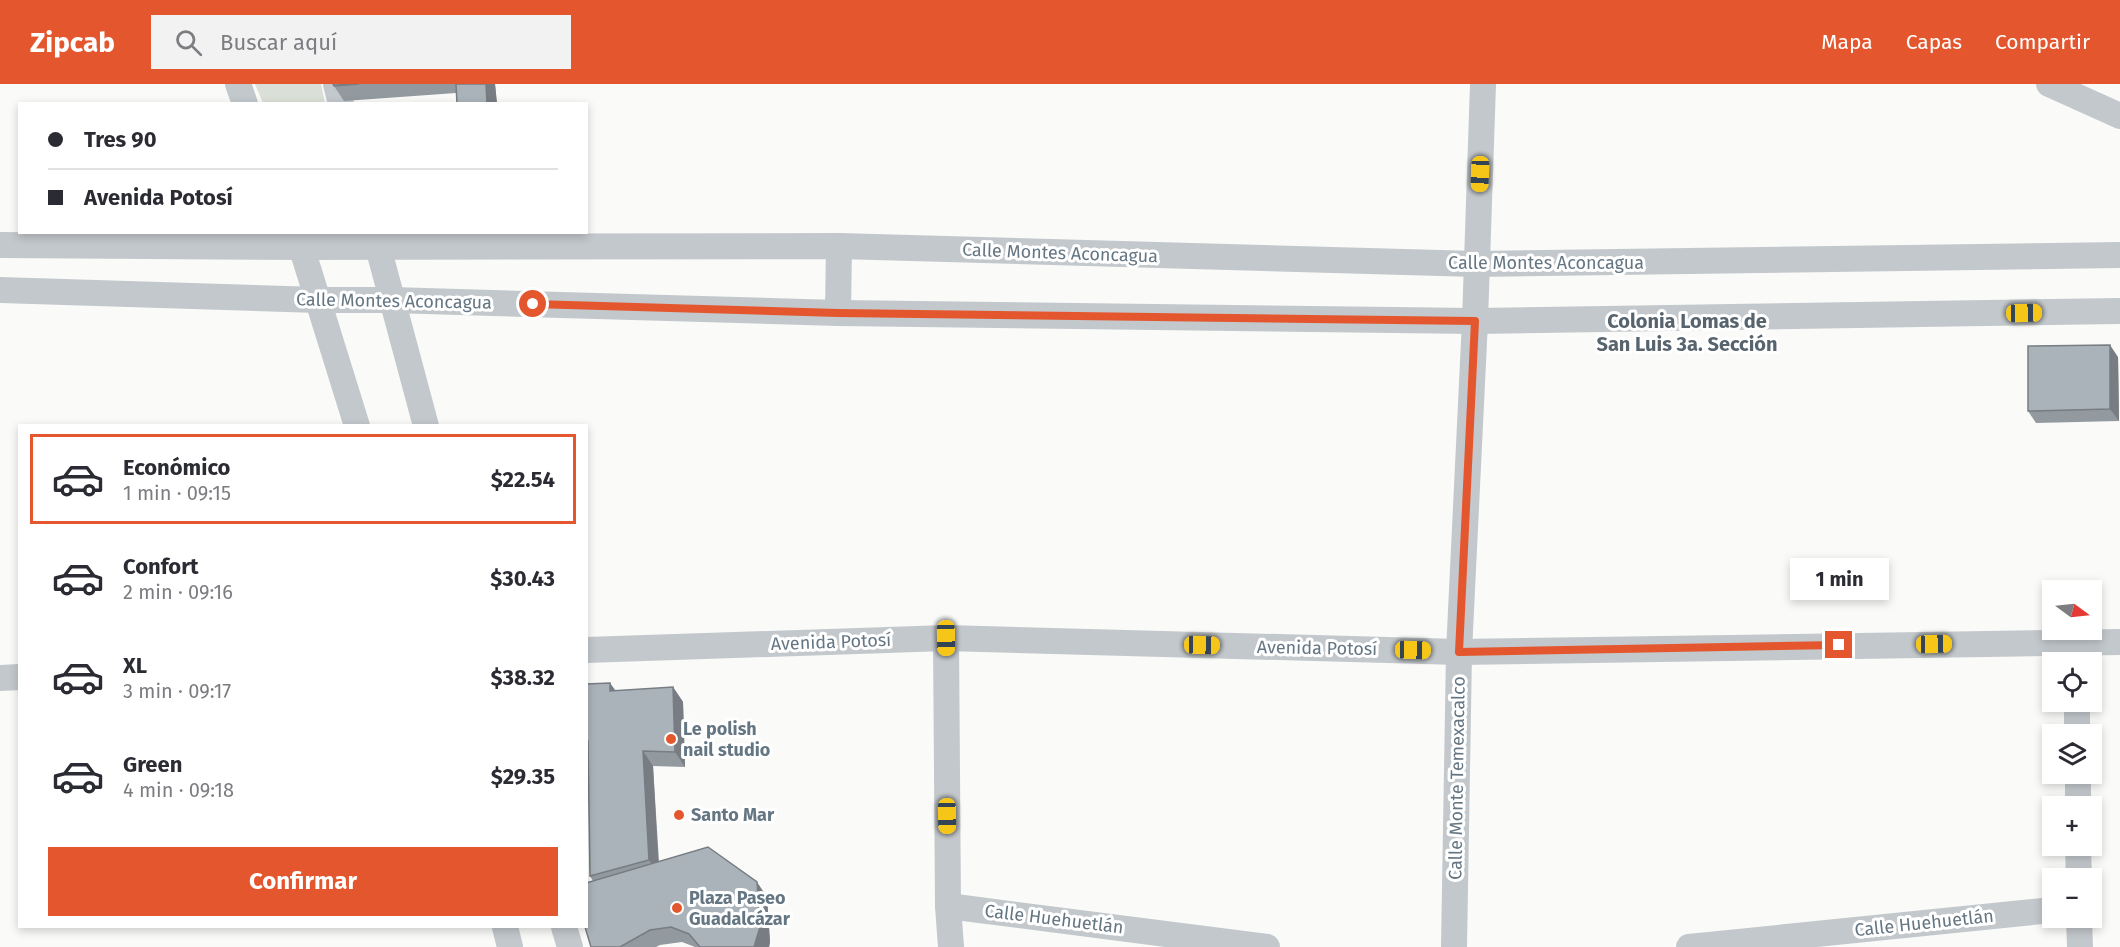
<!DOCTYPE html>
<html lang="es">
<meta charset="utf-8">
<style>
:root{--surface:#fff;--page:#f2f2f3;--text:#2b2b33;--muted:#7c7c81;--line:#e1e1e2;--accent:#e4572e}
body{margin:0;font-family:"Fira Sans",sans-serif;background:var(--page);color:var(--text);height:100vh;display:flex;flex-direction:column;font-size:22px;white-space:nowrap}
*{box-sizing:border-box;margin:0}
p{font-size:20px;color:var(--muted)}
.icon{flex:none;width:33px;height:33px;fill:none;stroke:currentColor;stroke-width:2;stroke-linecap:round;stroke-linejoin:round}
.map{position:relative;flex:1;overflow:hidden}
.panel{position:absolute;left:18px;top:340px;width:570px;height:504px;display:flex;flex-direction:column;background:var(--surface);border-radius:0px;box-shadow:0 3px 9px #0003}
.panel>*{flex:none}
.guide{position:absolute;left:18px;top:18px;width:570px;height:132px;border-radius:0px;box-shadow:0 3px 9px #0003;display:grid;align-content:center;height:132px;padding:0 30px;background:var(--surface)}
.needle{width:39px;rotate:105deg}
.controls{position:absolute;left:2042px;top:496px;display:grid;gap:12px}
.controls a{display:grid;place-items:center;width:60px;height:60px;border-radius:0px;background:var(--surface);box-shadow:0 3px 9px #0003;font-size:30px}
.end{position:absolute;width:27px;height:27px;margin:-14px;border:8px solid #e4572e;background:#fff;box-shadow:0 0 0 3px #fff}
.from{border-radius:50%}
.bubble{position:absolute;height:42px;border-radius:0px;background:var(--surface);box-shadow:0 3px 9px #0003;font-size:20px;font-weight:700;line-height:42px;text-align:center}
.car{position:absolute;width:18px;height:36px;margin:-18px -9px;border-radius:8px;box-shadow:0 0 4px 2px #0007;background:linear-gradient(#f5c518 24%,#345 0 40%,#f5c518 0 76%,#345 0 86%,#f5c518 0)}
.guide b{display:flex;align-items:center;gap:21px;height:57px;font-size:22px}
.guide b+b{border-top:2px solid var(--line)}
.guide i{width:15px;height:15px;background:var(--text)}
ul{padding:10px 0 0;list-style:none}
li{display:flex;align-items:center;gap:18px;height:90px;margin:0 12px 9px;padding:0 18px;border:3px solid transparent;border-radius:0px}
li div{flex:1}
li b{display:block;font-size:22px}
li em{font-style:normal;font-weight:700}
li.current{border-color:var(--accent)}
li>.icon{width:54px;height:54px;stroke-width:1.5}
.cta{display:flex;gap:12px;margin-top:auto;padding:12px 30px}
.cta a{flex:1;height:69px;border-radius:0px;background:var(--accent);color:#fff;font-size:24px;font-weight:700;line-height:69px;text-align:center}
header{display:flex;align-items:center;gap:36px;box-sizing:border-box;height:84px;padding:0 30px;background:var(--accent);color:#fff}
header strong{font-size:28px}
nav{display:flex;gap:33px;margin-inline-start:auto;font-size:21px}
.search{width:420px;height:54px;background:var(--page);display:flex;align-items:center;gap:15px;box-sizing:border-box;padding:0 21px;border-radius:0px;color:var(--muted);font-size:22px}
.map>svg:first-child{display:block}
.green{fill:#dadfd7}
.lines{fill:none;stroke-linecap:round;stroke-linejoin:round}
.minor{stroke:#c3c8cc;stroke-width:26}
.wall{fill:#929a9f}
.shaded-wall{fill:#777d82}
.building{fill:#aab3b9;stroke:#777d82;stroke-width:1.5}
.route{stroke:#e4572e;stroke-width:8}
.poi-dot{fill:#e4572e;stroke:#fff;stroke-width:2}
.labels{text-anchor:middle;dominant-baseline:central;stroke-width:6;stroke-linejoin:round;paint-order:stroke}
.street-label{font-size:18px;fill:#657683;stroke:#fff}
.poi-label{font-size:18px;font-weight:bold;fill:#657683;stroke:#fff;text-anchor:start}
.neighbourhood-label{font-size:20px;font-weight:bold;fill:#57646e;stroke:#fff}
</style>
<header>
<strong>Zipcab</strong>
<div class="search"><svg class="icon" aria-label="search" viewBox="0 0 24 24"><circle cx="10" cy="10" r="6"/><path d="M15 15l6 6"/></svg>Buscar aquí</div>
<nav><a>Mapa</a><a>Capas</a><a>Compartir</a></nav>
</header>
<div class="map">
<svg width="2120" height="863" viewBox="0 0 2120 863">
<rect width="100%" height="100%" fill="#fafaf8"/>
<path class="green" d="M255 0H321L325 19H263Z"/>
<g class="lines">
<g class="minor">
<path d="M238 0 245 20"/>
<path d="M336 0 341 20"/>
<path d="M2049 0 2120 32"/>
<path d="M374 148 426 342"/>
<path d="M297 149 357 342"/>
<path d="M0 161 303 163 839 162 1476 180 2120 171"/>
<path d="M0 206 319 216H391L838 229 1475 237 2120 227"/>
<path d="M838 229 839 162"/>
<path d="M946 554 948 822 951 863"/>
<path d="M2076 558V579"/>
<path d="M586 566 946 554 1459 568 2120 558"/>
<path d="M0 594 20 593"/>
<path d="M2077 618V651"/>
<path d="M2078 690V723"/>
<path d="M2078 762 2079 795"/>
<path d="M948 822 1267 863"/>
<path d="M2079 834 2080 863"/>
<path d="M505 843 510 863"/>
<path d="M564 843 570 863"/>
<path d="M1454 863 1459 568 1475 237 1483 0"/>
<path d="M1689 863 2052 826"/>
</g>
</g>
<g class="wall">
<path d="M333 0H495L497 20H457L456 9 344 17 334 2Z"/>
<path d="M2118 273 2119 337 2036 339 2028 327Z"/>
<path d="M586 600 615 607 673 603 683 618 685 683 653 682 659 777 767 813 770 858 769 863H695L682 858 660 861 656 863H591L593 797 590 792 588 672H586Z"/>
</g>
<g class="shaded-wall">
<path d="M486 0H495L497 20H487Z"/>
<path d="M2110 261 2118 273 2119 337 2110 325Z"/>
<path d="M610 599 621 614 610 607Z"/>
<path d="M673 603 683 618 685 683 675 668Z"/>
<path d="M643 667 653 682 659 791 649 776Z"/>
<path d="M757 798 767 813 770 858 769 863H754Z"/>
</g>
<g class="building">
<path d="M333 0H359L334 2Z"/>
<path d="M456 0H486L487 20H457Z"/>
<path d="M2110 261V325L2028 327V262Z"/>
<path d="M610 599V607L673 603 675 668 643 667 649 776 590 792 588 657H586V600Z"/>
<path d="M708 763 757 798 760 843 754 863H700L689 850 671 843 650 846 620 863H591L585 843H586V799Z"/>
</g>
<g class="lines">
<path class="route" d="M533 220 838 229 1475 237 1459 568 1839 561"/>
</g>
<g class="poi-dot">
<circle cx="671" cy="655" r="6"/>
<circle cx="679" cy="731" r="6"/>
<circle cx="677" cy="824" r="6"/>
</g>
<g class="labels">
<g class="street-label">
<text transform="translate(1060 169) rotate(2)">Calle Montes Aconcagua</text>
<text x="1546" y="179">Calle Montes Aconcagua</text>
<text transform="translate(394 217) rotate(1)">Calle Montes Aconcagua</text>
<text transform="translate(831 558) rotate(-2)">Avenida Potosí</text>
<text transform="translate(1317 564) rotate(1)">Avenida Potosí</text>
<text transform="translate(1457 694) rotate(-89)">Calle Monte Temexacalco</text>
<text transform="translate(1054 835) rotate(7)">Calle Huehuetlán</text>
<text transform="translate(1924 839) rotate(-6)">Calle Huehuetlán</text>
</g>
<g class="poi-label">
<text x="683" y="645">Le polish<tspan x="683" dy="21">nail studio</tspan></text>
<text x="691" y="731">Santo Mar</text>
<text x="689" y="814">Plaza Paseo<tspan x="689" dy="21">Guadalcázar</tspan></text>
</g>
<g class="neighbourhood-label">
<text x="1687" y="237">Colonia Lomas de<tspan x="1687" dy="23">San Luis 3a. Sección</tspan></text>
</g>
</g>
</svg>
<div class="controls">
<a><svg class="needle" viewBox="-14 -14 28 28"><path d="M0-13l5 13h-10z" fill="#e53935"/><path d="M0 13l5-13h-10z" fill="#7c7c81"/></svg></a>
<a><svg class="icon" aria-label="locate" viewBox="0 0 24 24"><circle cx="12" cy="12" r="6"/><path d="M12 2v4M12 18v4M2 12h4M18 12h4"/></svg></a>
<a><svg class="icon" aria-label="layers" viewBox="0 0 24 24"><path d="M12 4l9 5-9 5-9-5zM3 14l9 5 9-5"/></svg></a>
<a>+</a>
<a>−</a>
</div>
<i class="end from" style="left:533px;top:220px"></i>
<i class="end" style="left:1839px;top:561px"></i>
<div class="bubble" style="left:1790px;top:474px;width:99px">1 min</div>
<i class="car" style="left:1480px;top:90px;rotate:182deg"></i>
<i class="car" style="left:2024px;top:229px;rotate:89deg"></i>
<i class="car" style="left:946px;top:554px;rotate:179deg"></i>
<i class="car" style="left:1934px;top:560px;rotate:89deg"></i>
<i class="car" style="left:1202px;top:561px;rotate:91deg"></i>
<i class="car" style="left:1413px;top:566px;rotate:91deg"></i>
<i class="car" style="left:947px;top:732px;rotate:179deg"></i>
<div class="guide">
<b><i class="from"></i>Tres 90</b>
<b><i></i>Avenida Potosí</b>
</div>
<section class="panel">
<ul>
<li class="current"><svg class="icon" aria-label="car" viewBox="0 0 24 24"><path d="M5 17H2v-5l4-1 3-4h7l3 4 3 1v5h-3M9 17h6M6 11h13"/><circle cx="7" cy="17" r="2"/><circle cx="17" cy="17" r="2"/></svg><div><b>Económico</b><p>1 min · 09:15</p></div><em>$22.54</em></li>
<li><svg class="icon" aria-label="car" viewBox="0 0 24 24"><path d="M5 17H2v-5l4-1 3-4h7l3 4 3 1v5h-3M9 17h6M6 11h13"/><circle cx="7" cy="17" r="2"/><circle cx="17" cy="17" r="2"/></svg><div><b>Confort</b><p>2 min · 09:16</p></div><em>$30.43</em></li>
<li><svg class="icon" aria-label="car" viewBox="0 0 24 24"><path d="M5 17H2v-5l4-1 3-4h7l3 4 3 1v5h-3M9 17h6M6 11h13"/><circle cx="7" cy="17" r="2"/><circle cx="17" cy="17" r="2"/></svg><div><b>XL</b><p>3 min · 09:17</p></div><em>$38.32</em></li>
<li><svg class="icon" aria-label="car" viewBox="0 0 24 24"><path d="M5 17H2v-5l4-1 3-4h7l3 4 3 1v5h-3M9 17h6M6 11h13"/><circle cx="7" cy="17" r="2"/><circle cx="17" cy="17" r="2"/></svg><div><b>Green</b><p>4 min · 09:18</p></div><em>$29.35</em></li>
</ul>
<div class="cta"><a>Confirmar</a></div>
</section>
</div>
